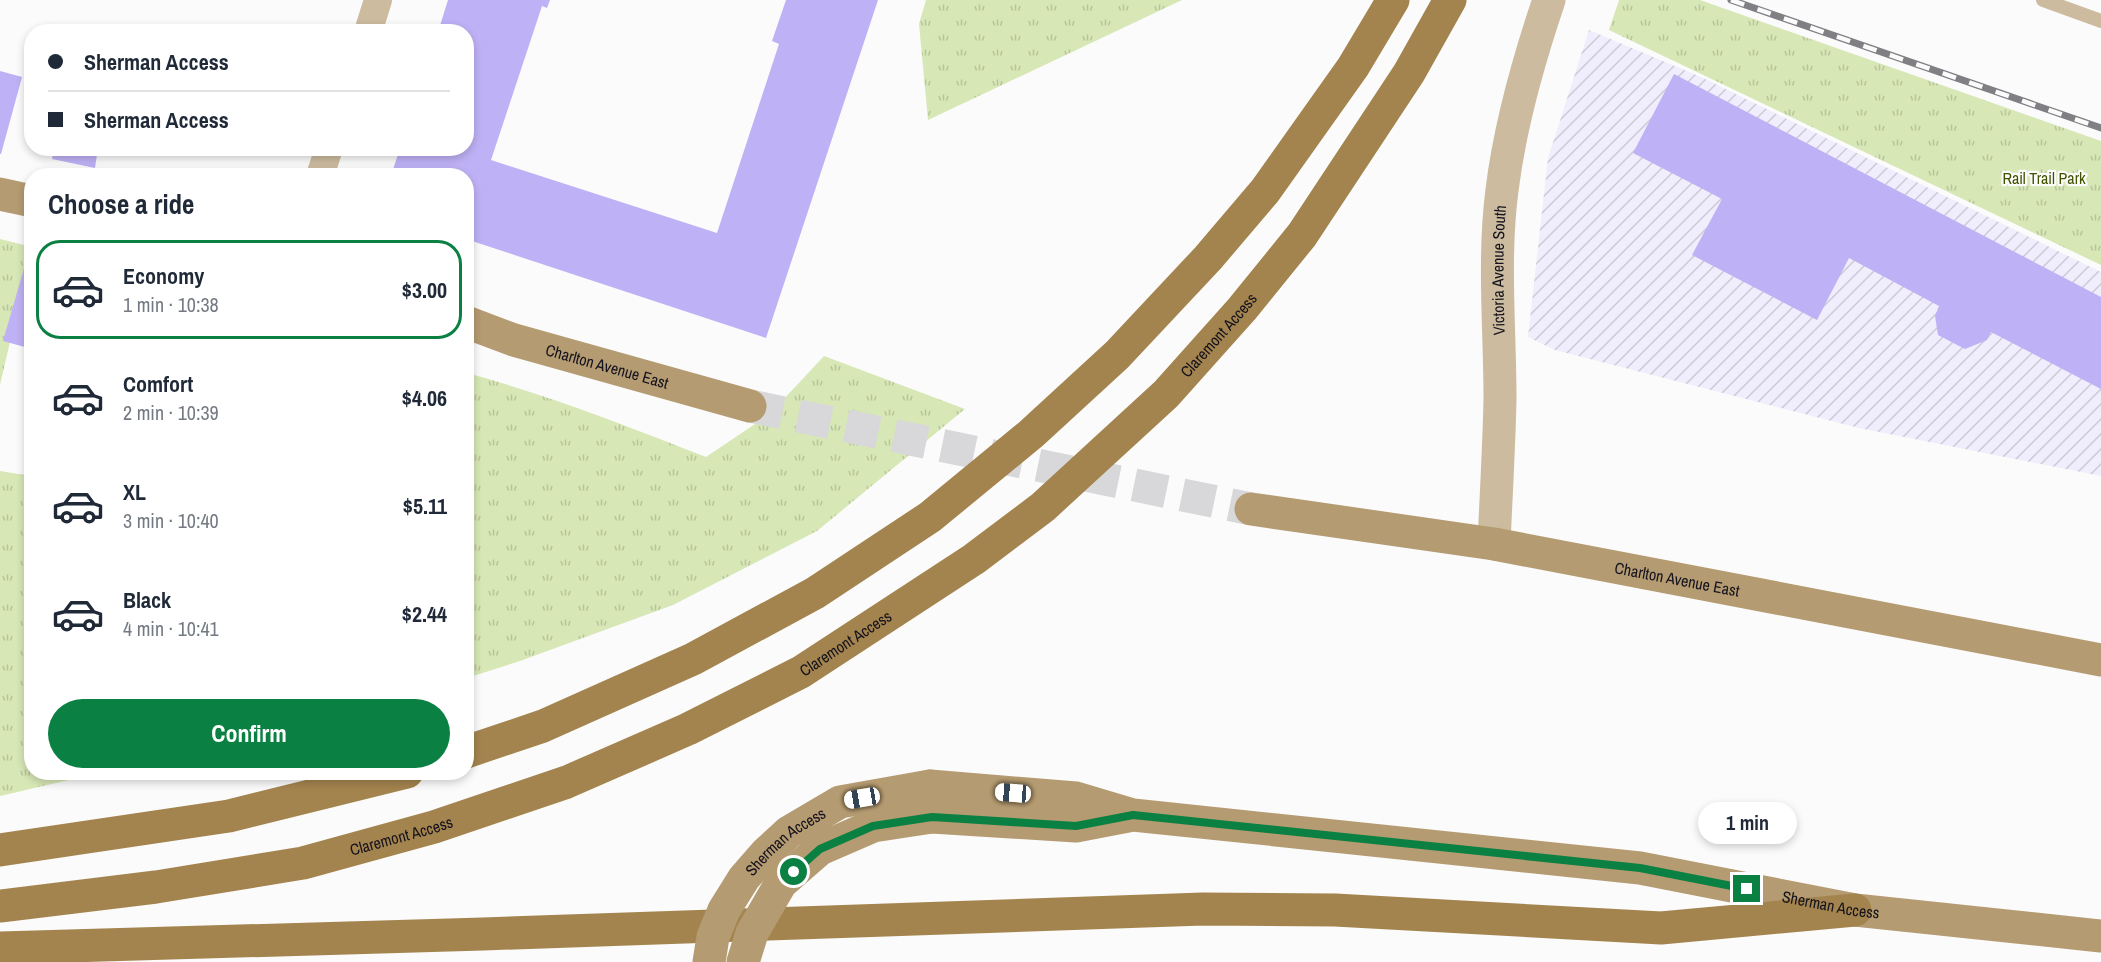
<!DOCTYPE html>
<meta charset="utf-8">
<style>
:root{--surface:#fff;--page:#f6f6f7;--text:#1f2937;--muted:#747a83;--line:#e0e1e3;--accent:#0b8043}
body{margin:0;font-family:"Archivo Narrow",sans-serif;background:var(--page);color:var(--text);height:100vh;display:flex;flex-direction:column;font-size:22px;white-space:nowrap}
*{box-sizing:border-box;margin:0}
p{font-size:20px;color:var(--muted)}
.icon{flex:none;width:33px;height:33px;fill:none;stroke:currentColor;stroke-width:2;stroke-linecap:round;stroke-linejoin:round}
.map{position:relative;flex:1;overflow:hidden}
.side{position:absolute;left:24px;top:168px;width:450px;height:612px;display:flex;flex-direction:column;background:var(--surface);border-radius:24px;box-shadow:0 3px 9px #0003}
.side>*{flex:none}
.guide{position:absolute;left:24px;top:24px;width:450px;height:132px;border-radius:24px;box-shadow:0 3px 9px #0003;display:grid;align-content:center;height:132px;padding:0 24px;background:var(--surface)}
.end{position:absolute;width:27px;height:27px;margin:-14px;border:8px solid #0b8043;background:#fff;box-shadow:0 0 0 3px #fff}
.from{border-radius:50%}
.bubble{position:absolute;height:42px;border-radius:21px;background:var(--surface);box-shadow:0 3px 9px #0003;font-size:20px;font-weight:700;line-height:42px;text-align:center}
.car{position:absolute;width:18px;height:36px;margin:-18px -9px;border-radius:8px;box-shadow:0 0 4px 2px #0007;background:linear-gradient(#fff 24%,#345 0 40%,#fff 0 76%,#345 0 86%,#fff 0)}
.guide b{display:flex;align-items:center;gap:21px;height:57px;font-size:22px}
.guide b+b{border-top:2px solid var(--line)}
.guide i{width:15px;height:15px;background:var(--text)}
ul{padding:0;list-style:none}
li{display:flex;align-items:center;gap:18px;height:99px;margin:0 12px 9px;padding:0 12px;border:3px solid transparent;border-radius:24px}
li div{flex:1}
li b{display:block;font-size:22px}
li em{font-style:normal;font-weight:700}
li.current{border-color:var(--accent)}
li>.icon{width:54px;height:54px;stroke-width:1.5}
h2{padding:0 24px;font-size:27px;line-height:72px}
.action{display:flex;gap:12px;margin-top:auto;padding:12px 24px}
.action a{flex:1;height:69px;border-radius:36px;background:var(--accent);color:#fff;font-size:24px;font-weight:700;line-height:69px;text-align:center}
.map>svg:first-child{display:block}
.industrial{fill:url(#industrial-furrows)}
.grass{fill:url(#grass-tufts)}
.building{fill:#bfb1f5}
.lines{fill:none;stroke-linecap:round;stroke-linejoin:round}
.secondary-tunnel{stroke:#d8d8da;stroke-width:33;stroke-dasharray:33 16;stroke-linecap:butt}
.service{stroke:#ccbb9f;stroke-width:14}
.minor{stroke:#ccbb9f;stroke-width:28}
.tertiary{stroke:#ccbb9f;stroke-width:33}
.secondary{stroke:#b59b71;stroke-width:33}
.primary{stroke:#a4844e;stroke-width:33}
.rail-casing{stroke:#807f84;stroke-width:7}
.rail{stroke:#fbfbfb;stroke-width:4.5;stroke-dasharray:14;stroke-linecap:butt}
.secondary-bridge{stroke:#b59b71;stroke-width:33}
.route{stroke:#0b8043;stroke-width:8}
.labels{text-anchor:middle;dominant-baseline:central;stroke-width:4.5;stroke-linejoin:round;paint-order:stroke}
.park-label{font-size:16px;fill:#425300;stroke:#fbfbfb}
.street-label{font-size:16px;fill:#14121c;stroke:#fbfbfb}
</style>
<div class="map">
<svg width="2101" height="962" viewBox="0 0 2101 962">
<defs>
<pattern id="industrial-furrows" width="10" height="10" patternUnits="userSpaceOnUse" patternTransform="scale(1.5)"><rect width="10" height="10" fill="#f0edfc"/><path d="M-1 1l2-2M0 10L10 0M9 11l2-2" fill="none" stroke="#cdcad7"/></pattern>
<pattern id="grass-tufts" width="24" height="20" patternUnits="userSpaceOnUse" patternTransform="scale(1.5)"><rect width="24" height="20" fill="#d7e7b5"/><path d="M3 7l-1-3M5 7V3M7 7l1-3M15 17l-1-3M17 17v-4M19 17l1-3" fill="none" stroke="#b8c59b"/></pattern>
</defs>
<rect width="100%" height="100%" fill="#fbfbfb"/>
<path class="industrial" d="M1589 30 1701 77 2101 272V476L1859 428 1555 350 1528 337 1548 158Z"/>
<g class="grass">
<path d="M926 0H1182L928 120 919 24Z"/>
<path d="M1619 0H1700L2101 141V265L1609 30Z"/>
<path d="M0 239 32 247 0 385Z"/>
<path d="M824 356 965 409 817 531 673 605 520 661 467 678V373C548 395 627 426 706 457L770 414Z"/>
<path d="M0 471 31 476 32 772 99 773 0 796Z"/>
</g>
<g class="building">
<path d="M448 0H550L547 8 542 6 491 160 717 233 779 44 772 41 786 0H878L766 338 466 239V176H391L400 148H466V32H438Z"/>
<path d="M0 71 22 77 1 154H0Z"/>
<path d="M1674 74 2101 297V389L1991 332 1987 340 1965 349 1938 335 1935 316 1939 306 1849 258 1817 320 1692 255 1722 199 1633 153Z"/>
<path d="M54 148H98L95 168 52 159Z"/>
<path d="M25 265 32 267V349L3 341Z"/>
</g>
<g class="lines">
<path class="secondary-tunnel" d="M750 406 1251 509"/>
<path class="service" d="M2043 0 2101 21"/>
<g class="minor">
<path d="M368 32 378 0"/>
<path d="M320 176 329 148"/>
</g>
<path class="tertiary" id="s1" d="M1494 544C1496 496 1499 447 1500 399 1500 329 1493 259 1502 190 1510 125 1528 62 1549 0"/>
<g class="secondary">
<path d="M0 194 32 201"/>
<path id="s2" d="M466 322 514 340 750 406"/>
<path id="s3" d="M1251 509 1494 544 2101 660"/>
<path id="s4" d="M930 786 1076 798 1133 815 1640 868 1855 910 2101 936"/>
<path d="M932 817 1076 826 1128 816"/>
</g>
<g class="primary">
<path d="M466 752 543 726 693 659 815 593 930 517 1031 434 1117 355 1208 258 1265 191 1353 67 1393 0"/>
<path d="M0 850 229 816 407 772"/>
<path id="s5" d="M0 906 156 887 303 863 434 827 567 782 688 729 801 672 974 559 1043 507 1166 394 1242 309 1302 235 1409 73 1450 0"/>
<path d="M0 948 483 934 1203 909 1335 910 1661 928 1855 910"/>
</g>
<g class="rail-casing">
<path id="rail" d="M1731 0 2101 128"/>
</g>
<use href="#rail" class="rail"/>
<g class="secondary-bridge">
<path id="s6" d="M709 962 713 937 724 910 744 878 765 854 789 832 840 802 930 786"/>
<path d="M743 962 752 933 781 883 820 849 873 826 932 817"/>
</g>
</g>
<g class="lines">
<path class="route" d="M794 872 820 849 873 826 932 817 1076 826 1133 815 1640 868 1747 889"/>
</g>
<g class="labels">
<g class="park-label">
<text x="2044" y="178">Rail Trail Park</text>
</g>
<g class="street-label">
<text stroke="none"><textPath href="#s1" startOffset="274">Victoria Avenue South</textPath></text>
<text stroke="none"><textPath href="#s5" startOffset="1380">Claremont Access</textPath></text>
<text stroke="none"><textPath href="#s2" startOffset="148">Charlton Avenue East</textPath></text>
<text stroke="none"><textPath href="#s3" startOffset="432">Charlton Avenue East</textPath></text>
<text stroke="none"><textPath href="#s5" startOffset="894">Claremont Access</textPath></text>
<text stroke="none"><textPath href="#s5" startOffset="408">Claremont Access</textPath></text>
<text stroke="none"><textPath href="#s6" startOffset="148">Sherman Access</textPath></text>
<text stroke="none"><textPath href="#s4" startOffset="910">Sherman Access</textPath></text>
</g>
</g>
</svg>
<i class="end from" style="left:794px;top:872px"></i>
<i class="end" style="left:1747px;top:889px"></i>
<div class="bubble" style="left:1698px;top:802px;width:99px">1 min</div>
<i class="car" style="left:1013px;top:793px;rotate:274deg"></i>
<i class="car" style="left:862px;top:798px;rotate:260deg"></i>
<div class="guide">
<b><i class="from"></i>Sherman Access</b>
<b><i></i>Sherman Access</b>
</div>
<section class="side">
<h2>Choose a ride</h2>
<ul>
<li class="current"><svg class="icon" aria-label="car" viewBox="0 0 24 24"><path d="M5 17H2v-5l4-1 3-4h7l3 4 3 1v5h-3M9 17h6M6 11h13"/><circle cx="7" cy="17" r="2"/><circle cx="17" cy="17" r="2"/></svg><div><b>Economy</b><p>1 min · 10:38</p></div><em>$3.00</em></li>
<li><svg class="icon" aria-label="car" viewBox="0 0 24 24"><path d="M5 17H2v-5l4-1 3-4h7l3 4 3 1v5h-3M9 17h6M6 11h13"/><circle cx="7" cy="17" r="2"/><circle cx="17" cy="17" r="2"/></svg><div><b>Comfort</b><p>2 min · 10:39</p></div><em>$4.06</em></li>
<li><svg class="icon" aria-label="car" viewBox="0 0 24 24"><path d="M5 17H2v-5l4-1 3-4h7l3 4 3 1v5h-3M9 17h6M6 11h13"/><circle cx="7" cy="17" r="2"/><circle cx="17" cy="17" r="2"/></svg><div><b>XL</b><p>3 min · 10:40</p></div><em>$5.11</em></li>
<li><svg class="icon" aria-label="car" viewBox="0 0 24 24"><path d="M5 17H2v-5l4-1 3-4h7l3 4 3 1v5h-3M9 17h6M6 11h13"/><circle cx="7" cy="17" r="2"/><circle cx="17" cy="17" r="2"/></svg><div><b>Black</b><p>4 min · 10:41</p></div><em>$2.44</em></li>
</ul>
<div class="action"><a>Confirm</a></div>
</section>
</div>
